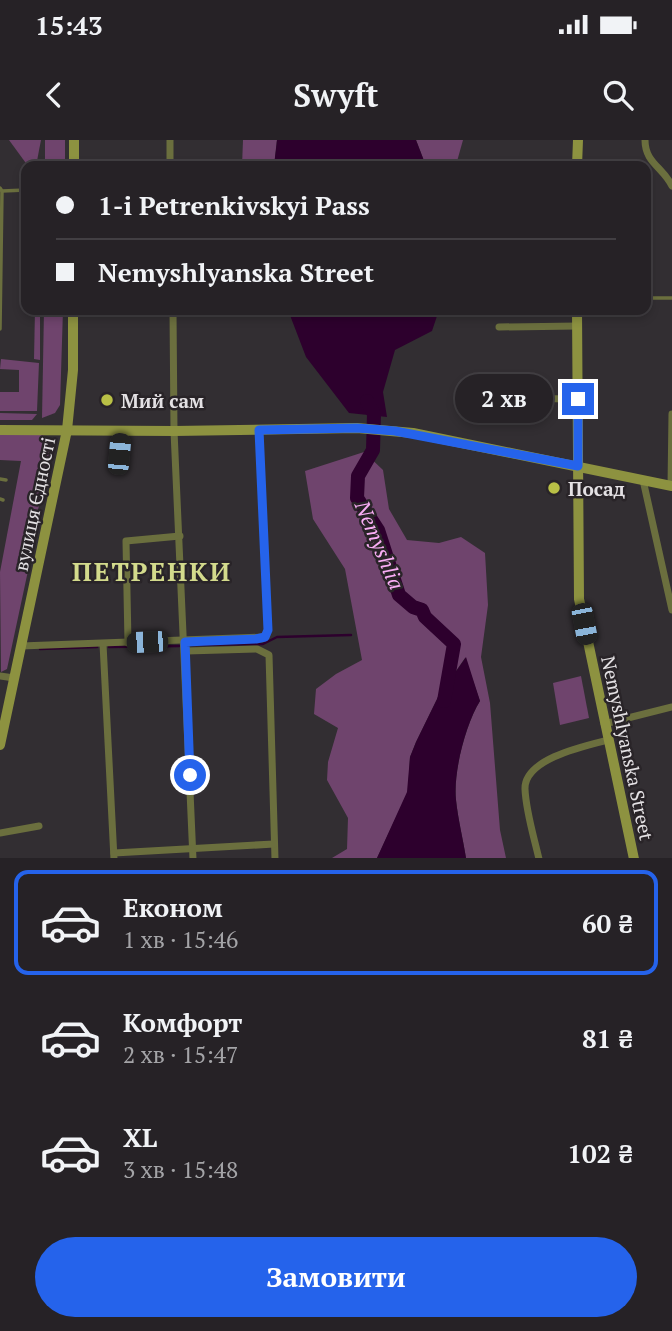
<!DOCTYPE html>
<html lang="uk">
<meta charset="utf-8">
<style>
:root{--surface:#262226;--page:#322f32;--text:#f1f3f6;--muted:#a4a4a7;--line:#423f43;--accent:#2563eb}
body{margin:0;font-family:"PT Serif",serif;background:var(--page);color:var(--text);height:100vh;display:flex;flex-direction:column;font-size:26px;white-space:nowrap}
*{box-sizing:border-box;margin:0}
p{font-size:23px;color:var(--muted)}
.icon{flex:none;width:38px;height:38px;fill:none;stroke:currentColor;stroke-width:2;stroke-linecap:round;stroke-linejoin:round}
.map{position:relative;height:718px;overflow:hidden}
.panel{display:flex;flex-direction:column;background:var(--surface);flex:1}
.panel>*{flex:none}
.hud{position:absolute;left:21px;top:21px;width:630px;height:154px;border-radius:14px;box-shadow:0 4px 10px #0003,0 0 0 2px var(--line);display:grid;align-content:center;height:154px;padding:0 35px;background:var(--surface)}
.end{position:absolute;width:32px;height:32px;margin:-16px;border:9px solid #2563eb;background:#fff;box-shadow:0 0 0 4px #fff}
.from{border-radius:50%}
.bubble{position:absolute;height:49px;border-radius:24px;background:var(--surface);box-shadow:0 4px 10px #0003,0 0 0 2px var(--line);font-size:23px;font-weight:600;line-height:49px;text-align:center}
.car{position:absolute;width:21px;height:42px;margin:-21px -10px;border-radius:9px;box-shadow:0 0 5px 2px #0007;background:linear-gradient(#222 24%,#8ab4d8 0 40%,#222 0 76%,#8ab4d8 0 86%,#222 0)}
.hud b{display:flex;align-items:center;gap:24px;height:66px;font-size:26px}
.hud b+b{border-top:2px solid var(--line)}
.hud i{width:18px;height:18px;background:var(--text)}
ul{padding:12px 0 0;list-style:none}
li{display:flex;align-items:center;gap:21px;height:105px;margin:0 14px 10px;padding:0 21px;border:4px solid transparent;border-radius:14px}
li div{flex:1}
li b{display:block;font-size:26px}
li em{font-style:normal;font-weight:600}
li.on{border-color:var(--accent)}
li>.icon{width:63px;height:63px;stroke-width:1.5}
.action{display:flex;gap:14px;margin-top:auto;padding:14px 35px}
.action a{flex:1;height:80px;border-radius:42px;background:var(--accent);color:#fff;font-size:28px;font-weight:600;line-height:80px;text-align:center}
.status{display:flex;justify-content:space-between;align-items:center;height:49px;padding:0 35px;background:var(--surface);direction:ltr}
.status svg{height:19px;fill:currentColor}
header{display:flex;justify-content:space-between;align-items:center;height:91px;padding:0 35px;background:var(--surface);font-size:32px;font-weight:600}
.map>svg:first-child{display:block}
.green{fill:#6f446d}
.water{fill:#2d002d}
.lines{fill:none;stroke-linecap:round;stroke-linejoin:round}
.stream{stroke:#2d002d;stroke-width:2.5}
.river{stroke:#2d002d;stroke-width:14}
.lane{stroke:#6b6f3e;stroke-width:3.5}
.street{stroke:#6b6f3e;stroke-width:7}
.secondary{stroke:#8d9240;stroke-width:10}
.route{stroke:#2563eb;stroke-width:9}
.poi-dot{fill:#b9c046;stroke:#292428;stroke-width:2.5}
.labels{text-anchor:middle;dominant-baseline:central;stroke-width:5;stroke-linejoin:round;paint-order:stroke}
.poi-label{font-size:19px;font-weight:bold;fill:#e4e1e4;stroke:#292428;text-anchor:start}
.street-label{font-size:19px;fill:#e4e1e4;stroke:#292428}
.water-label{font-size:21px;font-style:italic;fill:#f9adf5;stroke:#292428}
.district-label{font-size:26px;font-weight:bold;letter-spacing:2px;fill:#d3da8c;stroke:#292428}
</style>
<div class="status"><b>15:43</b><svg viewBox="0 0 49 12"><path d="M0 12V9h3v3zM5 12V6h3v6zM10 12V3h3v9zM15 12V0h3v12zM26 1h20v11H26zM47 4h2v5h-2z"/></svg></div>
<header><svg class="icon" aria-label="back" viewBox="0 0 24 24"><path d="M15 5l-7 7 7 7"/></svg>Swyft<svg class="icon" aria-label="search" viewBox="0 0 24 24"><circle cx="10" cy="10" r="6"/><path d="M15 15l6 6"/></svg></header>
<div class="map">
<svg width="672" height="719" viewBox="0 0 672 719">
<rect width="100%" height="100%" fill="#322e32"/>
<g class="green">
<path d="M9 0H41L36 26H28Z"/>
<rect x="45" y="0" width="20" height="26"/>
<path d="M243 0H277L274 26H242Z"/>
<path d="M416 0H463L456 25 426 26Z"/>
<path d="M35 170H40V220L34 219Z"/>
<path d="M44 170H63L60 265 55 273 42 278Z"/>
<path d="M1 219 39 223 37 271H0V252H19V230L0 229Z"/>
<path d="M0 273 37 274 32 280H0Z"/>
<path d="M0 293C12 293 28 290 39 293 64 300 37 369 33 387L35 398 7 529 1 532 0 432 21 321 0 320Z"/>
<path d="M364 312 383 330 389 369 407 400 439 403 461 397 485 413 488 465 481 517 490 563 500 690 506 718H466C463 699 458 679 456 660 453 632 466 583 480 561L465 518 438 557 416 602 410 617 408 652 377 718H332L347 709 348 678 327 640 328 622 338 588 314 574 316 549 336 534 362 520 345 429 313 379 305 331Z"/>
<path d="M581 536 589 578 560 585 553 543Z"/>
</g>
<g class="water">
<path d="M277 0H416L426 26H274Z"/>
<path d="M288 170H439L432 191 395 210 383 252 387 277 349 273 306 217Z"/>
<path d="M466 517 480 561C466 583 453 632 456 660 458 679 463 699 466 718H377L407 652 410 617 416 602 438 557Z"/>
</g>
<g class="lines">
<g class="stream">
<path d="M192 505 263 504 277 497 351 495"/>
<path d="M109 507 179 506"/>
<path d="M40 509 97 507"/>
</g>
<path class="river" d="M367 261 374 274 373 310 358 336 357 358 378 390 399 455 413 467 422 470 425 477 454 504 444 561"/>
<g class="lane">
<path d="M0 48 2 51 26 50"/>
<path d="M646 158H672"/>
<path d="M0 189 2 51"/>
<path d="M119 325 121 293"/>
<path d="M0 339 6 340"/>
<path d="M0 359 3 360"/>
</g>
<g class="street">
<path d="M170 0V26"/>
<path d="M645 0C645 23 663 27 672 46"/>
<path d="M173 170 174 291 193 719"/>
<path d="M499 187 577 186"/>
<path d="M490 258 578 259"/>
<path d="M643 340 672 470"/>
<path d="M671 346 672 274"/>
<path d="M128 503 126 401 180 396"/>
<path d="M103 504 114 719"/>
<path d="M21 506 265 497 268 488 259 290"/>
<path d="M186 511 257 509 269 515 275 719"/>
<path d="M0 536 14 538"/>
<path d="M604 584 672 567"/>
<path d="M0 693 39 686"/>
<path d="M114 713 274 704"/>
<path d="M539 719C534 697 526 672 525 649 524 619 584 606 608 600"/>
</g>
<g class="secondary">
<path d="M74 26V0"/>
<path d="M577 26 578 0"/>
<path d="M577 170 579 459 634 719"/>
<path d="M0 290 174 291 357 288 413 293 672 346"/>
<path d="M0 605 67 290 73 230V170"/>
</g>
</g>
<g class="lines">
<path class="route" d="M190 635 185 502 256 499 265 497 268 490 259 290 357 288 395 291 578 326V259"/>
</g>
<g class="poi-dot">
<circle cx="107" cy="260" r="7"/>
<circle cx="554" cy="348" r="7"/>
</g>
<g class="labels">
<g class="poi-label">
<text x="121" y="260">Мий сам</text>
<text x="568" y="348">Посад</text>
</g>
<g class="street-label">
<text transform="translate(34 364) rotate(-78)">вулиця Єдності</text>
<text transform="translate(628 608) rotate(78)">Nemyshlyanska Street</text>
</g>
<g class="water-label">
<text transform="translate(380 405) rotate(67)">Nemyshlia</text>
</g>
<g class="district-label">
<text x="152" y="431">ПЕТРЕНКИ</text>
</g>
</g>
</svg>
<i class="end from" style="left:190px;top:635px"></i>
<i class="end" style="left:578px;top:259px"></i>
<div class="bubble" style="left:455px;top:234px;width:98px">2 хв</div>
<i class="car" style="left:119px;top:314px;rotate:5deg"></i>
<i class="car" style="left:584px;top:484px;rotate:169deg"></i>
<i class="car" style="left:147px;top:502px;rotate:268deg"></i>
<div class="hud">
<b><i class="from"></i>1-i Petrenkivskyi Pass</b>
<b><i></i>Nemyshlyanska Street</b>
</div>
</div>
<section class="panel">
<ul>
<li class="on"><svg class="icon" aria-label="car" viewBox="0 0 24 24"><path d="M5 17H2v-5l4-1 3-4h7l3 4 3 1v5h-3M9 17h6M6 11h13"/><circle cx="7" cy="17" r="2"/><circle cx="17" cy="17" r="2"/></svg><div><b>Економ</b><p>1 хв · 15:46</p></div><em>60 ₴</em></li>
<li><svg class="icon" aria-label="car" viewBox="0 0 24 24"><path d="M5 17H2v-5l4-1 3-4h7l3 4 3 1v5h-3M9 17h6M6 11h13"/><circle cx="7" cy="17" r="2"/><circle cx="17" cy="17" r="2"/></svg><div><b>Комфорт</b><p>2 хв · 15:47</p></div><em>81 ₴</em></li>
<li><svg class="icon" aria-label="car" viewBox="0 0 24 24"><path d="M5 17H2v-5l4-1 3-4h7l3 4 3 1v5h-3M9 17h6M6 11h13"/><circle cx="7" cy="17" r="2"/><circle cx="17" cy="17" r="2"/></svg><div><b>XL</b><p>3 хв · 15:48</p></div><em>102 ₴</em></li>
</ul>
<div class="action"><a>Замовити</a></div>
</section>
